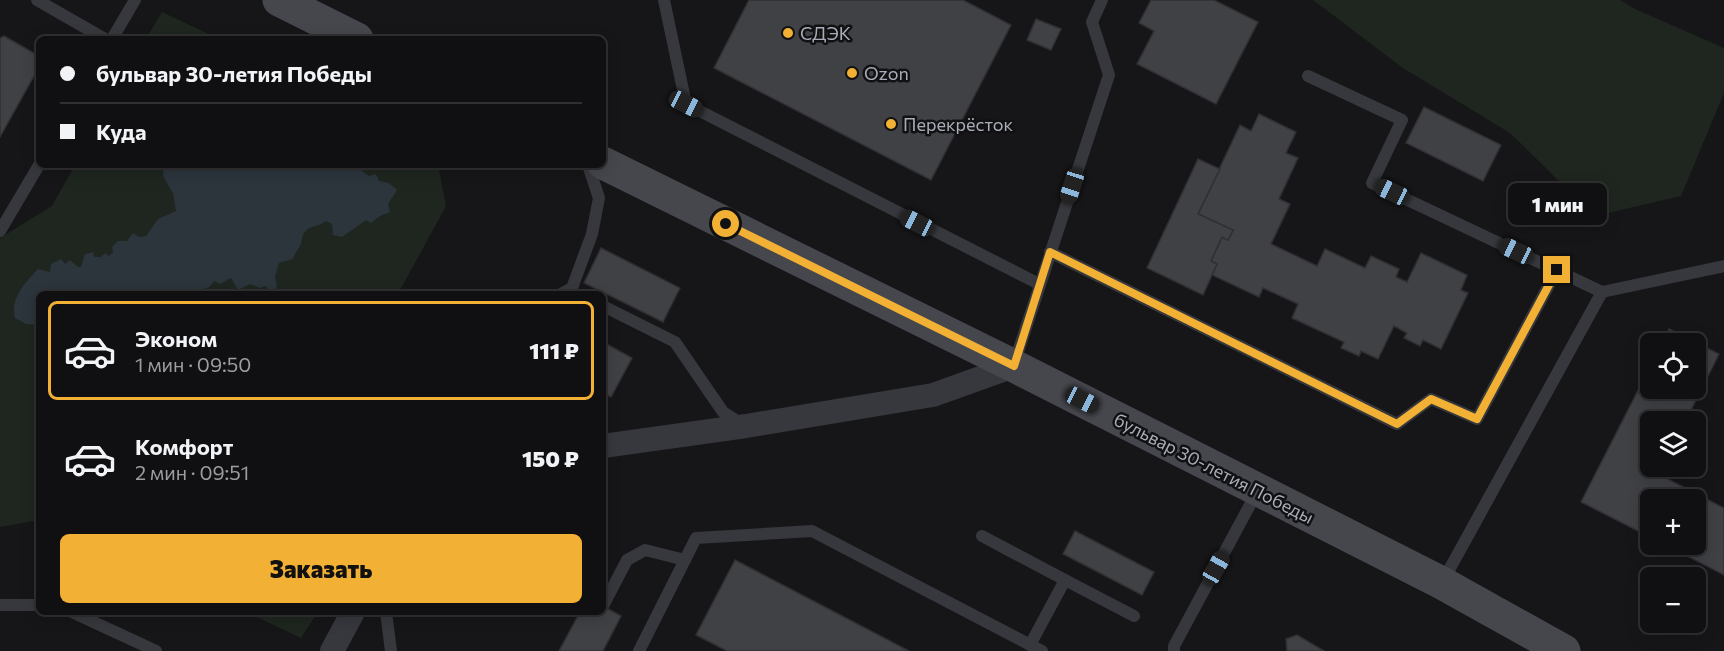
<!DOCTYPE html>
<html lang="ru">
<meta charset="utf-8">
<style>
:root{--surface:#101012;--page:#1e1e20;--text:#f1f3f6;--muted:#9c9d9f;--line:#303032;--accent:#f2b134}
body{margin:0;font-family:Commissioner,sans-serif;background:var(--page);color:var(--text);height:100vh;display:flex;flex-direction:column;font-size:22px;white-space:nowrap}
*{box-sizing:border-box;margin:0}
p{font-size:20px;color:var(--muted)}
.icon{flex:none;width:33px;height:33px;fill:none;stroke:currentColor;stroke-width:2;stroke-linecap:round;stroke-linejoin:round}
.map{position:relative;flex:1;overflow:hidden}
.sheet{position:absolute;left:36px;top:291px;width:570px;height:324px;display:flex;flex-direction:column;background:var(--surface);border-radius:9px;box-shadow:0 3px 15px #0003,0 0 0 2px var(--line)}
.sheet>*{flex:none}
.banner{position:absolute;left:36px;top:36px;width:570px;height:132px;border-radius:9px;box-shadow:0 3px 15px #0003,0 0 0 2px var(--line);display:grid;align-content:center;height:132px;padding:0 24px;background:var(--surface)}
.buttons{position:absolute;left:1640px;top:333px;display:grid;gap:12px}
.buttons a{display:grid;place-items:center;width:66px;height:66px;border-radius:9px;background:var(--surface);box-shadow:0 3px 15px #0003,0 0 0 2px var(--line);font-size:30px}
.end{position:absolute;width:27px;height:27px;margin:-14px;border:8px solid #f2b134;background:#111;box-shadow:0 0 0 3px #111}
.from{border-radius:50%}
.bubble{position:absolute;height:42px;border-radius:9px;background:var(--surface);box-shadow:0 3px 15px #0003,0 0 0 2px var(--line);font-size:20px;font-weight:800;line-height:42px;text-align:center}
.car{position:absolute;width:18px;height:36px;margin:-18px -9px;border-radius:8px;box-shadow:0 0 4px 2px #0007;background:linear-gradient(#222 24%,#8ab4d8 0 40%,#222 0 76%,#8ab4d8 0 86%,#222 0)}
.banner b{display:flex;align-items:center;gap:21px;height:57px;font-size:22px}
.banner b+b{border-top:2px solid var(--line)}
.banner i{width:15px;height:15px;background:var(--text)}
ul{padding:10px 0 0;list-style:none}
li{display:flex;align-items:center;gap:18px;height:99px;margin:0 12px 9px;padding:0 12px;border:3px solid transparent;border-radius:9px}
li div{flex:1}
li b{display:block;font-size:22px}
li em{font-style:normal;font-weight:800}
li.selected{border-color:var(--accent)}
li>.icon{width:54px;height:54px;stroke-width:1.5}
.primary-button{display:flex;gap:12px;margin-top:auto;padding:12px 24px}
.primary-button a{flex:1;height:69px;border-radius:9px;background:var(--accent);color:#111;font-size:24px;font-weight:800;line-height:69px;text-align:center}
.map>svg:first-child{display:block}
.green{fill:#1e261f}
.water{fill:#2c353c}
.building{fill:#404145;stroke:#303034;stroke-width:1.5}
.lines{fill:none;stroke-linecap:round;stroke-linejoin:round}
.lane{stroke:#37383d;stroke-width:12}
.street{stroke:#37383d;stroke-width:24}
.secondary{stroke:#45474d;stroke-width:33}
.route{stroke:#f2b134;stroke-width:8}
.poi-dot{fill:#f2b134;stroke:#111113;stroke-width:2}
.labels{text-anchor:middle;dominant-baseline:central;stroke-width:5;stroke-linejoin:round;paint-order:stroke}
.poi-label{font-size:18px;fill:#a8adb8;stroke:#111113;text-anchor:start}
.street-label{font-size:18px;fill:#a8adb8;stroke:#111113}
</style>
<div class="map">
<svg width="1724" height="651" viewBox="0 0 1724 651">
<rect width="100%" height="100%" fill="#161618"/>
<g class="green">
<path d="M1313 0H1620L1635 9 1724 48V93L1681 196 1595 216 1510 133 1403 68Z"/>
<path d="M162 12 219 39H146Z"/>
<path d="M75 165H438L446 206 398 294H39V520L0 527V238L52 206Z"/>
<path d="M246 612H318L301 638Z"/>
</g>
<path class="water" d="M164 165H354L369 176 376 174 379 181 389 183 397 190 388 204 390 212 380 216 371 223 366 220 342 237 333 235 332 224 326 221C320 226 314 225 308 229 301 233 303 240 300 246 297 251 295 253 293 259L279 263 275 276 277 287 270 293 266 286 260 288 250 284 238 290 231 278 220 284 214 281 209 287 203 289 201 294H39V325L26 324 15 318C10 298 25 283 38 269L50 272 51 264 61 259 65 264 70 260 78 267H81L85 254 94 252 93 255 95 257H101L105 253 109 256 113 252 112 247 118 241H127L133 233 139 237 146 236 158 219 176 211 173 193 163 176Z"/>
<g class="building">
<path d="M749 0H963L1011 25 931 180 714 68Z"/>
<path d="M1151 0H1214L1258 22 1216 104 1137 64 1154 31 1139 23Z"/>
<path d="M1036 19 1061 29 1051 50 1027 40Z"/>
<path d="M4 36 39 56V67L0 137V38Z"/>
<path d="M1424 107 1501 145 1483 181 1406 143Z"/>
<path d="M1259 114 1296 132 1286 153 1298 158 1279 199 1290 204 1271 244 1317 266 1325 249 1365 268 1371 256 1399 269 1396 277 1407 282 1421 253 1467 275 1461 290 1468 293 1441 349 1423 340 1420 346 1404 338 1407 333 1394 326 1378 359 1361 351 1359 356 1341 348 1344 342 1292 318 1298 304 1263 288 1259 297 1212 275 1217 264 1211 261 1222 237 1228 240 1233 230 1198 214 1240 125 1251 131Z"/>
<path d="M1198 159 1220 169 1198 214 1233 230 1228 240 1222 237 1211 261 1217 264 1203 295 1147 268Z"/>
<path d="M601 248 680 288 663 322 584 283Z"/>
<path d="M1669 329 1719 354 1685 422H1650V466H1662L1658 474 1724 508V575L1664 544H1695V500H1650V537L1581 502 1650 367V388H1695V344H1662Z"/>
<path d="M603 342 632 358 611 397 603 393Z"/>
<path d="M1075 531 1154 572 1142 595 1063 554Z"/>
<path d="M735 560 909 651H727L696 635Z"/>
<path d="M603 606 621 616 603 651H559L580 612H603Z"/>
<path d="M1297 635 1324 651H1287L1286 639Z"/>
</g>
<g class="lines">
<g class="lane">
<path d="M37 0 105 39"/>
<path d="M664 0 686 104 1039 284"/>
<path d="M112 39 135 0"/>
<path d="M1308 76 1402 120 1372 183 1602 292"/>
<path d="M0 231 39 165"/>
<path d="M1050 252 1397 424 1431 399 1477 419 1557 270"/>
<path d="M561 294 572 288 592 234 599 198 588 165"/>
<path d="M603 306 675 342 723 412 742 424"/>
<path d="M1014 364 1109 75 1092 22 1102 0"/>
<path d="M982 536 1065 580 1030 645"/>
<path d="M1065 580 1134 616"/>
<path d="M1443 581 1602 292 1724 266"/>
<path d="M0 605H39"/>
<path d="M603 606 627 560 645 550 685 560"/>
<path d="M72 612 156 651"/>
<path d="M386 612 391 651"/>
<path d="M639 651 696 538 812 531 1042 651"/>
<path d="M1174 651V646L1258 490"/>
</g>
<g class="street">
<path d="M603 446 746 426 933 395 1014 366"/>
<path d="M332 651 353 612"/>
</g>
<g class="secondary">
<path d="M279 0 357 39"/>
<path d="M603 163 1014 366 1442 583 1564 651"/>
</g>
</g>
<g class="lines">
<path class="route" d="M726 224 1014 366 1050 252 1397 424 1431 399 1477 419 1557 270"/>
</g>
<g class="poi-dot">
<circle cx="788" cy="33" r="6"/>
<circle cx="852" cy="73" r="6"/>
<circle cx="891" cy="124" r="6"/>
</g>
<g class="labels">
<g class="poi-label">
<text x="800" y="33">СДЭК</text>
<text x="864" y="73">Ozon</text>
<text x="903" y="124">Перекрёсток</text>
</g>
<g class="street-label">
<text transform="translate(1214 468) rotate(27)">бульвар 30-летия Победы</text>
</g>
</g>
</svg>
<div class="buttons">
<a><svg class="icon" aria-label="locate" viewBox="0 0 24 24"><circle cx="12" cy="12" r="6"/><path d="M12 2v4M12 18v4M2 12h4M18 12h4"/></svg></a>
<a><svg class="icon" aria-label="layers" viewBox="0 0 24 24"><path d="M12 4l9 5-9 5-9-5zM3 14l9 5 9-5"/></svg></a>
<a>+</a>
<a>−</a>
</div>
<i class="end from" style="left:726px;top:224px"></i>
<i class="end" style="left:1557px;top:270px"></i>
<div class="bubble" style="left:1508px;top:183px;width:99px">1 мин</div>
<i class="car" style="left:686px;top:104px;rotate:117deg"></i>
<i class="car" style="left:1072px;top:186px;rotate:198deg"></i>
<i class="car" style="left:1392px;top:192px;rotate:295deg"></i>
<i class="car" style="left:917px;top:223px;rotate:297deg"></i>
<i class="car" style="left:1516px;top:251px;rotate:295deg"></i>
<i class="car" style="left:1082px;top:400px;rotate:117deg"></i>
<i class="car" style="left:1216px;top:568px;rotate:29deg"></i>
<div class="banner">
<b><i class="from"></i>бульвар 30-летия Победы</b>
<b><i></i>Куда</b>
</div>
<section class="sheet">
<ul>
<li class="selected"><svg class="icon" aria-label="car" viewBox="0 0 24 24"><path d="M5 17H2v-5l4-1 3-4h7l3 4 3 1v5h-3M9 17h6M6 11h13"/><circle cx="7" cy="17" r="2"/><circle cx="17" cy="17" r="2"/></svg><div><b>Эконом</b><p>1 мин · 09:50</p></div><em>111 ₽</em></li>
<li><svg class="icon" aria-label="car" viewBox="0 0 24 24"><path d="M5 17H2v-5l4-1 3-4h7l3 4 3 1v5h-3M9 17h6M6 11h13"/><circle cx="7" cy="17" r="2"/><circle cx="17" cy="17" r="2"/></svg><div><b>Комфорт</b><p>2 мин · 09:51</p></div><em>150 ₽</em></li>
</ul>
<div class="primary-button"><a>Заказать</a></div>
</section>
</div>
